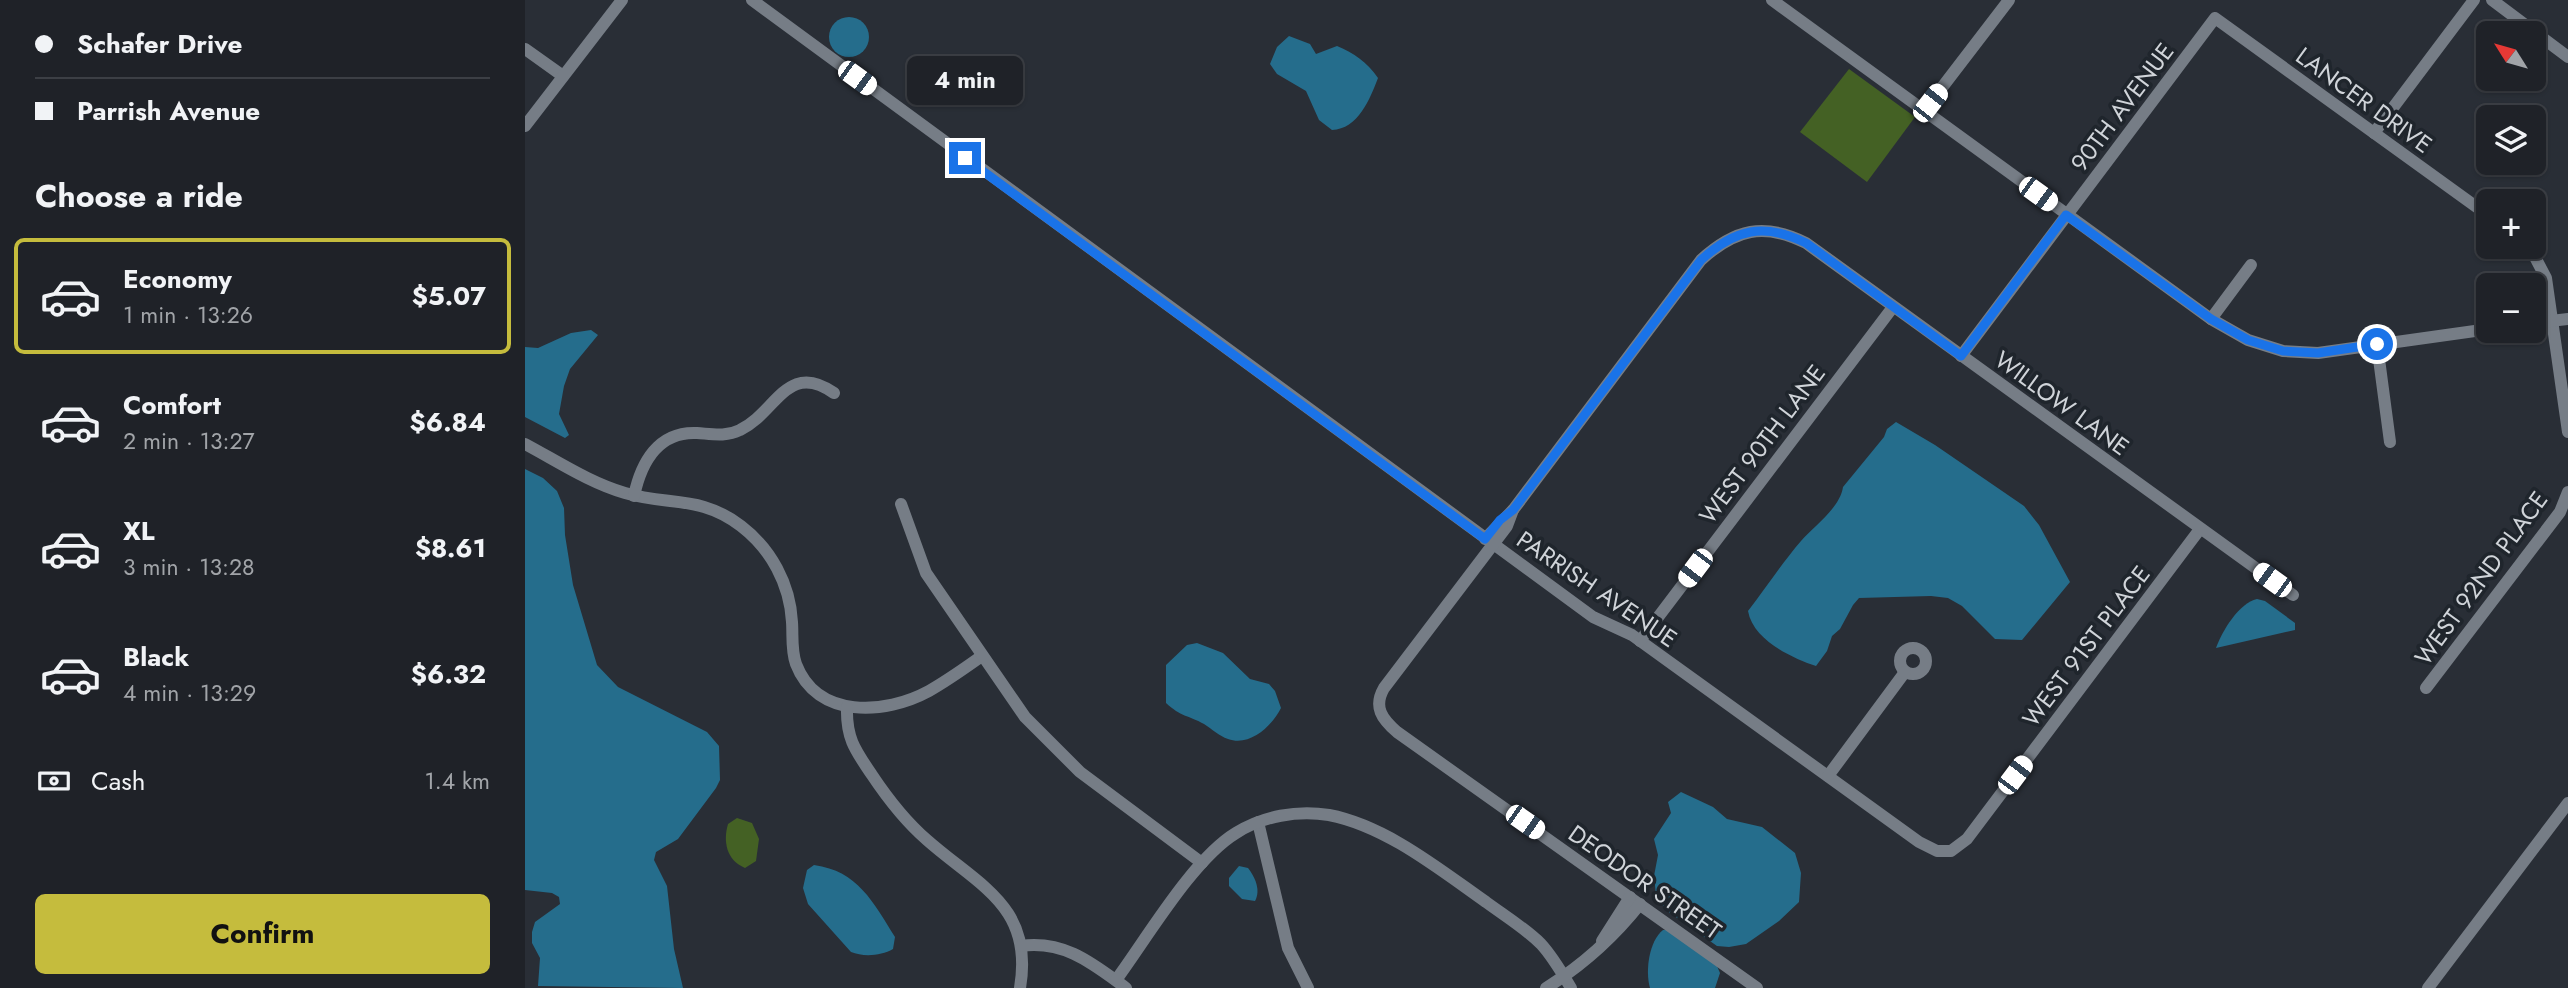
<!DOCTYPE html>
<meta charset="utf-8">
<style>
:root{--surface:#1f2228;--page:#272a30;--text:#f1f3f6;--muted:#a1a4a8;--line:#3c3f45;--accent:#c5bc3d}
body{margin:0;font-family:Jost,sans-serif;background:var(--page);color:var(--text);height:100vh;display:flex;flex-direction:column;font-size:26px;white-space:nowrap}
*{box-sizing:border-box;margin:0}
p{font-size:23px;color:var(--muted)}
.icon{flex:none;width:38px;height:38px;fill:none;stroke:currentColor;stroke-width:2;stroke-linecap:round;stroke-linejoin:round}
.map{position:relative;flex:1;overflow:hidden}
.drawer{display:flex;flex-direction:column;background:var(--surface);width:525px}
.drawer>*{flex:none}
.banner{display:grid;align-content:center;height:154px;padding:0 35px;background:var(--surface)}
.needle{width:46px;rotate:307deg}
.tools{position:absolute;left:1951px;top:21px;display:grid;gap:14px}
.tools a{display:grid;place-items:center;width:70px;height:70px;border-radius:10px;background:var(--surface);box-shadow:0 2px 5px #0004,0 0 0 2px var(--line);font-size:35px}
.end{position:absolute;width:32px;height:32px;margin:-16px;border:9px solid #1a73e8;background:#fff;box-shadow:0 0 0 4px #fff}
.from{border-radius:50%}
.bubble{position:absolute;height:49px;border-radius:10px;background:var(--surface);box-shadow:0 2px 5px #0004,0 0 0 2px var(--line);font-size:23px;font-weight:700;line-height:49px;text-align:center}
.car{position:absolute;width:21px;height:42px;margin:-21px -10px;border-radius:9px;box-shadow:0 0 5px 2px #0007;background:linear-gradient(#fff 24%,#345 0 40%,#fff 0 76%,#345 0 86%,#fff 0)}
.banner b{display:flex;align-items:center;gap:24px;height:66px;font-size:26px}
.banner b+b{border-top:2px solid var(--line)}
.banner i{width:18px;height:18px;background:var(--text)}
ul{padding:0;list-style:none}
li{display:flex;align-items:center;gap:21px;height:116px;margin:0 14px 10px;padding:0 21px;border:4px solid transparent;border-radius:10px}
li div{flex:1}
li b{display:block;font-size:26px}
li em{font-style:normal;font-weight:700}
li.active{border-color:var(--accent)}
li>.icon{width:63px;height:63px;stroke-width:1.5}
h2{padding:0 35px;font-size:32px;line-height:84px}
.pay{display:flex;align-items:center;gap:18px;height:77px;padding:0 35px;font-size:26px}
.pay p{margin-inline-start:auto}
.button{display:flex;gap:14px;margin-top:auto;padding:14px 35px}
.button a{flex:1;height:80px;border-radius:10px;background:var(--accent);color:#111;font-size:28px;font-weight:700;line-height:80px;text-align:center}
main{display:flex;flex:1;min-height:0}
.map>svg:first-child{display:block}
.green{fill:#446124}
.water{fill:#256d8c}
.lines{fill:none;stroke-linecap:round;stroke-linejoin:round}
.minor{stroke:#767d86;stroke-width:12}
.route{stroke:#1a73e8;stroke-width:9}
.labels{text-anchor:middle;dominant-baseline:central;stroke-width:7;stroke-linejoin:round;paint-order:stroke}
.street-label{font-size:24px;fill:#d0d4d9;stroke:#1f252c}
</style>
<main>
<section class="drawer">
<div class="banner">
<b><i class="from"></i>Schafer Drive</b>
<b><i></i>Parrish Avenue</b>
</div>
<h2>Choose a ride</h2>
<ul>
<li class="active"><svg class="icon" aria-label="car" viewBox="0 0 24 24"><path d="M5 17H2v-5l4-1 3-4h7l3 4 3 1v5h-3M9 17h6M6 11h13"/><circle cx="7" cy="17" r="2"/><circle cx="17" cy="17" r="2"/></svg><div><b>Economy</b><p>1 min · 13:26</p></div><em>$5.07</em></li>
<li><svg class="icon" aria-label="car" viewBox="0 0 24 24"><path d="M5 17H2v-5l4-1 3-4h7l3 4 3 1v5h-3M9 17h6M6 11h13"/><circle cx="7" cy="17" r="2"/><circle cx="17" cy="17" r="2"/></svg><div><b>Comfort</b><p>2 min · 13:27</p></div><em>$6.84</em></li>
<li><svg class="icon" aria-label="car" viewBox="0 0 24 24"><path d="M5 17H2v-5l4-1 3-4h7l3 4 3 1v5h-3M9 17h6M6 11h13"/><circle cx="7" cy="17" r="2"/><circle cx="17" cy="17" r="2"/></svg><div><b>XL</b><p>3 min · 13:28</p></div><em>$8.61</em></li>
<li><svg class="icon" aria-label="car" viewBox="0 0 24 24"><path d="M5 17H2v-5l4-1 3-4h7l3 4 3 1v5h-3M9 17h6M6 11h13"/><circle cx="7" cy="17" r="2"/><circle cx="17" cy="17" r="2"/></svg><div><b>Black</b><p>4 min · 13:29</p></div><em>$6.32</em></li>
</ul>
<div class="pay"><svg class="icon" aria-label="cash" viewBox="0 0 24 24"><path d="M3 7h18v10H3z"/><circle cx="12" cy="12" r="2"/></svg>Cash<p>1.4 km</p></div>
<div class="button"><a>Confirm</a></div>
</section>
<div class="map">
<svg width="2043" height="988" viewBox="0 0 2043 988">
<rect width="100%" height="100%" fill="#292e36"/>
<g class="green">
<path d="M1324 69 1390 117 1342 182 1275 132Z"/>
<path d="M212 818 227 823 234 839 231 861 220 868C201 860 198 841 203 824Z"/>
</g>
<g class="water">
<circle cx="324" cy="37" r="20"/>
<path d="M764 36 785 44 791 54 812 46C829 53 842 62 853 78 845 99 833 129 807 130L794 120 781 91 752 74 745 64 752 47Z"/>
<path d="M66 330 73 335 45 369 39 386 34 414 44 435 40 438 0 417V347L13 348 46 333Z"/>
<path d="M1371 422 1410 445 1499 506 1514 525 1545 582 1497 640 1470 639 1437 606 1423 598 1406 596 1334 598 1328 605 1315 629 1307 636 1302 651 1291 666C1267 658 1228 640 1223 611 1241 588 1257 563 1276 541 1289 526 1315 508 1318 487L1359 437 1362 429Z"/>
<path d="M0 469 18 478 32 491 39 508 40 535 48 585 72 665 93 687 182 732 194 746 195 780 191 788 153 839 131 852 129 860 142 886 149 949 158 988 13 986 15 958 7 943V932L10 922 35 904 34 897 27 893 0 890Z"/>
<path d="M1732 599 1740 601 1770 623V630L1691 648C1697 631 1714 603 1732 599Z"/>
<path d="M672 643 698 653 725 679 744 684 750 691 756 708C747 726 725 747 703 739 694 736 687 729 679 724 663 715 656 717 641 703V665L662 645Z"/>
<path d="M1156 792 1188 807 1202 819 1237 827 1270 853 1276 873 1274 902 1254 921 1221 944 1204 947 1192 946 1141 910 1131 895 1129 876 1133 855 1129 839 1146 813 1143 802Z"/>
<path d="M289 865C333 871 348 902 370 937L368 949C356 956 338 957 326 952L283 904 278 888 282 870Z"/>
<path d="M714 866 723 868C730 877 736 890 730 901L717 899 704 886V878Z"/>
<path d="M1138 930H1143L1192 966 1195 973 1190 988H1125C1120 971 1124 941 1138 930Z"/>
</g>
<g class="lines">
<g class="minor">
<path d="M227 0 1068 617 1107 635 1394 842 1412 851H1426L1442 839 1675 529"/>
<path d="M1247 0 1686 319 1723 340 1758 351 1793 353 1964 329"/>
<path d="M1967 0 2043 57"/>
<path d="M0 49 38 76"/>
<path d="M1399 111 1484 0"/>
<path d="M0 126 97 0"/>
<path d="M1849 133 1949 0"/>
<path d="M2001 247 2010 257 2021 278 2043 432"/>
<path d="M1686 319 1726 265"/>
<path d="M2009 323 2043 319"/>
<path d="M1852 344 1865 442"/>
<path d="M1436 356 1690 18 1964 216"/>
<path d="M0 444C32 461 65 483 100 493 144 506 176 495 216 526 246 549 265 584 267 622 268 636 266 650 271 664 292 719 360 715 404 691 422 681 440 668 457 656"/>
<path d="M109 496C116 463 133 431 172 433 187 434 201 437 215 430 251 413 262 360 309 393"/>
<path d="M376 504 401 573 500 717 555 772 677 863"/>
<path d="M988 510 1176 260C1210 229 1239 222 1281 243L1768 595"/>
<path d="M960 539 988 510 982 526 859 688C848 707 857 719 872 732L1232 988"/>
<path d="M1115 641 1368 307"/>
<circle cx="1388" cy="661" r="13"/>
<path d="M1901 688 2035 512 2043 492"/>
<path d="M322 707C321 738 330 750 347 775 363 799 380 821 402 840 454 886 509 906 495 988"/>
<path d="M1303 776 1380 672"/>
<path d="M733 822 763 948 783 988"/>
<path d="M1077 941 1105 897"/>
<path d="M496 946C540 940 568 964 601 988"/>
<path d="M591 980C622 938 668 859 711 833 738 816 772 810 804 815 861 826 914 869 961 902 980 916 1000 928 1016 944 1028 957 1037 973 1046 988"/>
<path d="M1021 988C1058 965 1088 938 1115 904"/>
<path d="M1903 988 2043 803"/>
</g>
</g>
<g class="lines">
<path class="route" d="M440 158 960 539 975 520 988 510 1176 260C1210 229 1239 222 1281 243L1436 356 1541 215 1686 319 1723 340 1758 351 1793 353 1852 344"/>
</g>
<g class="labels">
<g class="street-label">
<text transform="translate(1839 100) rotate(36)">LANCER DRIVE</text>
<text transform="translate(1597 107) rotate(-53)">90TH AVENUE</text>
<text transform="translate(1537 403) rotate(36)">WILLOW LANE</text>
<text transform="translate(1237 444) rotate(-53)">WEST 90TH LANE</text>
<text transform="translate(1956 578) rotate(-54)">WEST 92ND PLACE</text>
<text transform="translate(1072 589) rotate(34)">PARRISH AVENUE</text>
<text transform="translate(1561 646) rotate(-53)">WEST 91ST PLACE</text>
<text transform="translate(1120 882) rotate(35)">DEODOR STREET</text>
</g>
</g>
</svg>
<div class="tools">
<a><svg class="needle" viewBox="-14 -14 28 28"><path d="M0-13l5 13h-10z" fill="#e53935"/><path d="M0 13l5-13h-10z" fill="#a1a4a8"/></svg></a>
<a><svg class="icon" aria-label="layers" viewBox="0 0 24 24"><path d="M12 4l9 5-9 5-9-5zM3 14l9 5 9-5"/></svg></a>
<a>+</a>
<a>−</a>
</div>
<i class="end from" style="left:1852px;top:344px"></i>
<i class="end" style="left:440px;top:158px"></i>
<div class="bubble" style="left:382px;top:56px;width:116px">4 min</div>
<i class="car" style="left:332px;top:78px;rotate:126deg"></i>
<i class="car" style="left:1405px;top:103px;rotate:38deg"></i>
<i class="car" style="left:1513px;top:194px;rotate:126deg"></i>
<i class="car" style="left:1170px;top:568px;rotate:217deg"></i>
<i class="car" style="left:1747px;top:580px;rotate:306deg"></i>
<i class="car" style="left:1490px;top:775px;rotate:37deg"></i>
<i class="car" style="left:1000px;top:822px;rotate:125deg"></i>
</div>
</main>
